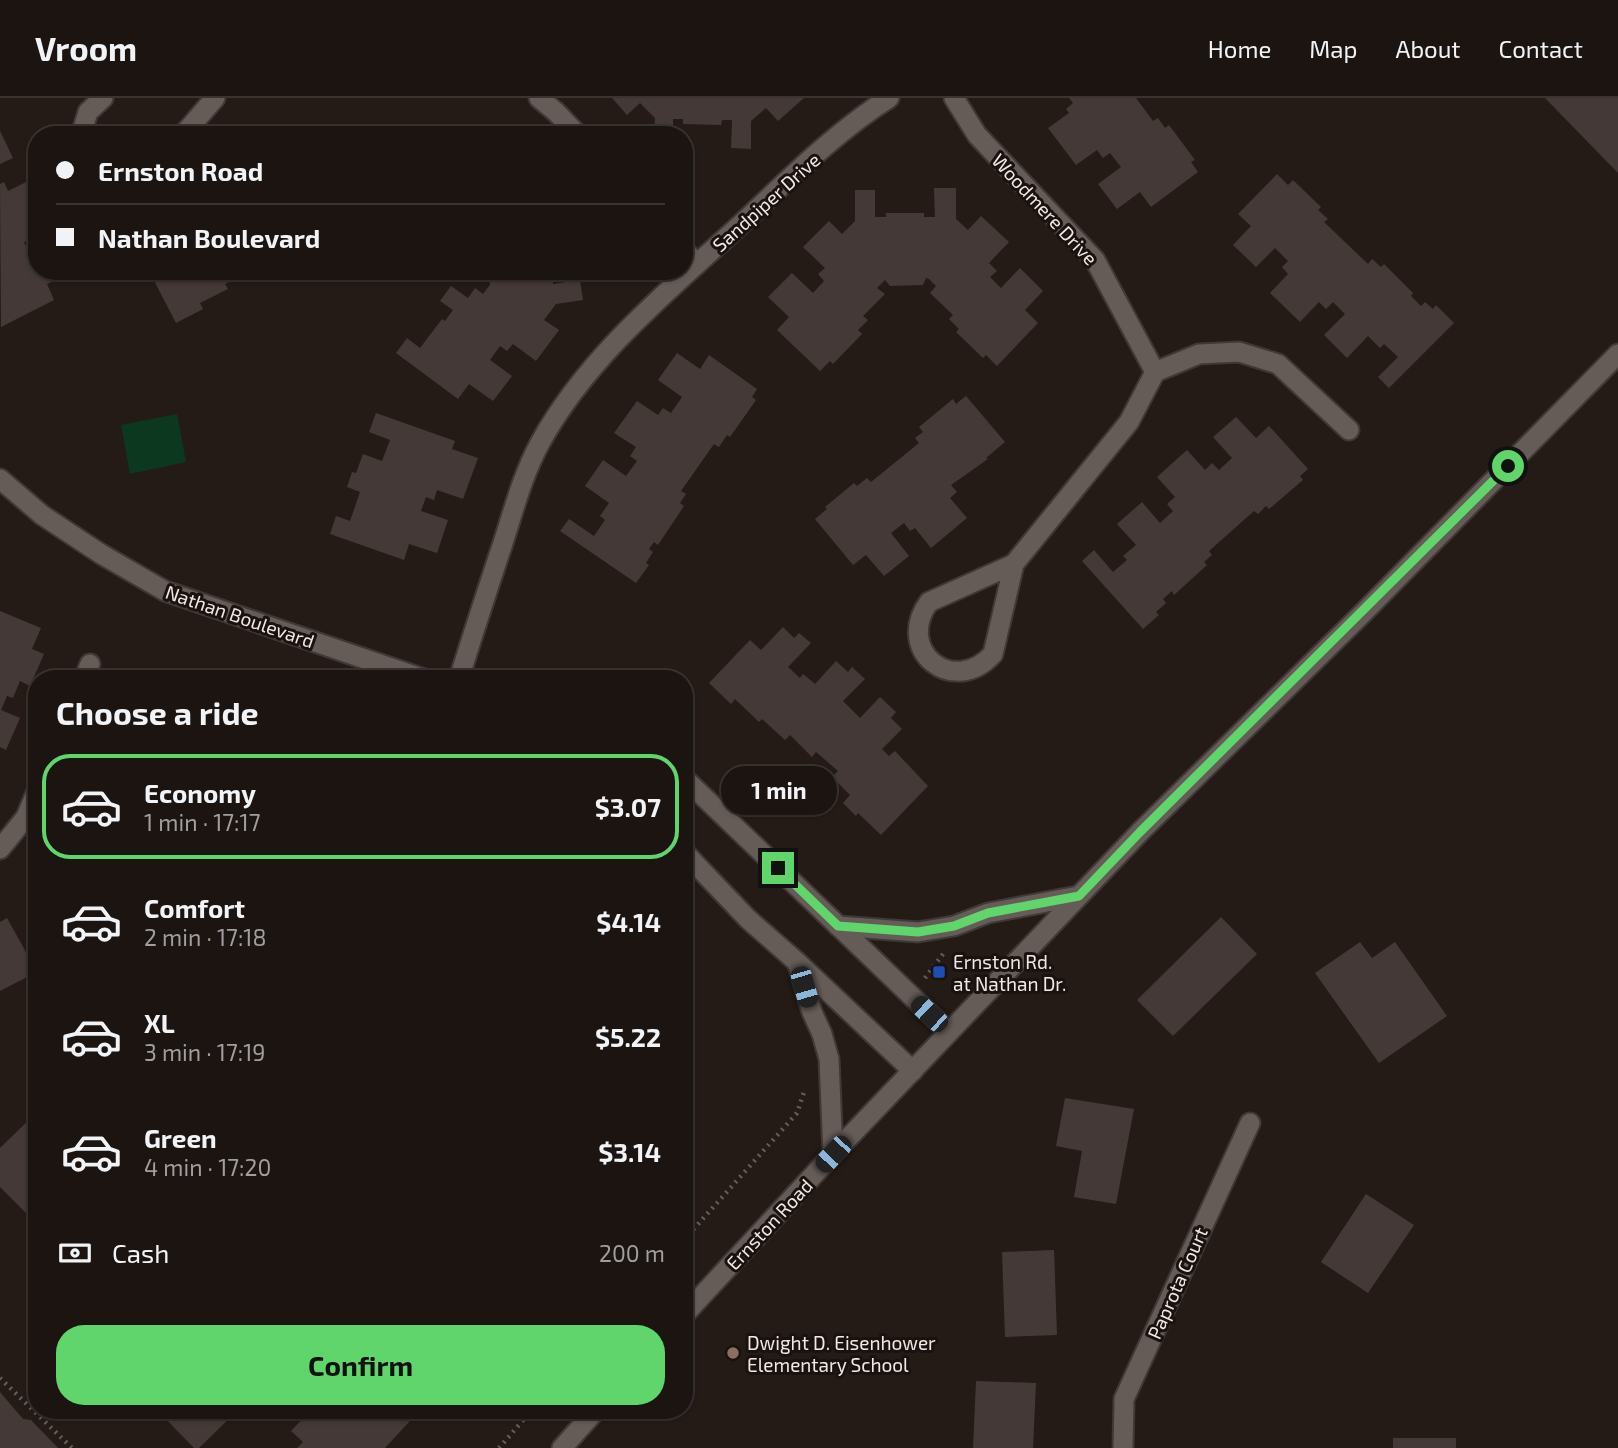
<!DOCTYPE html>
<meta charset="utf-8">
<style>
:root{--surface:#1b1411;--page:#241d1a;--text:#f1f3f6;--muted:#a09e9f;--line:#393331;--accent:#5fd56b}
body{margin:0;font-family:"Exo 2",sans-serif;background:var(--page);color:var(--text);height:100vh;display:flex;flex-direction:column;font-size:26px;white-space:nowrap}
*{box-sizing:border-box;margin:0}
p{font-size:23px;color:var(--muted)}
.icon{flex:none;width:38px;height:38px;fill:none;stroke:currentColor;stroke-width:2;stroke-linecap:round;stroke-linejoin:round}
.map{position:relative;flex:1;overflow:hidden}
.details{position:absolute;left:28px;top:572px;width:665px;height:749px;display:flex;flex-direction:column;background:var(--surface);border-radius:28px;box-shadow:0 2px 5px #0004,0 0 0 2px var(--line)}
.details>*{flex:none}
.hud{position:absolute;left:28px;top:28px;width:665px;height:154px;border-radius:28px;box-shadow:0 2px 5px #0004,0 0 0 2px var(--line);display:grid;align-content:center;height:154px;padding:0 28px;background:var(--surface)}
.end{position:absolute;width:32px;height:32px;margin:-16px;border:9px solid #5fd56b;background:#111;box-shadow:0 0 0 4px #111}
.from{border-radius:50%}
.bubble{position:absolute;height:49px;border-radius:24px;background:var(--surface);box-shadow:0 2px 5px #0004,0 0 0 2px var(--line);font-size:23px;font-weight:700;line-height:49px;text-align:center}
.car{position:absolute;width:21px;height:42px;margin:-21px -10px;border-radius:9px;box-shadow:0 0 5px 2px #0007;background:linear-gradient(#222 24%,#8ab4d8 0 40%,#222 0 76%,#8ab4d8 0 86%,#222 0)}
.hud b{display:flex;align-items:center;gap:24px;height:66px;font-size:26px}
.hud b+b{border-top:2px solid var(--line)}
.hud i{width:18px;height:18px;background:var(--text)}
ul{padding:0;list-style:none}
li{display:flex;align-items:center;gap:21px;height:105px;margin:0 14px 10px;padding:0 14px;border:4px solid transparent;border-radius:28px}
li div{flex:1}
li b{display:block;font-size:26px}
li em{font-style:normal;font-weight:700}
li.current{border-color:var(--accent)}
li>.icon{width:63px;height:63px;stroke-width:1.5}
h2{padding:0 28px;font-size:32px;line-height:84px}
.pay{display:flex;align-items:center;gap:18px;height:77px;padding:0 28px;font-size:26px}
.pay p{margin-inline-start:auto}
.primary-button{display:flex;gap:14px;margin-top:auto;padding:14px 28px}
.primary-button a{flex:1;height:80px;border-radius:28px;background:var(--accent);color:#111;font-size:28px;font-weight:700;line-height:80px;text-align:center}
header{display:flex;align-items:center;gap:42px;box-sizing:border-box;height:98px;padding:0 35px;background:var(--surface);border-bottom:2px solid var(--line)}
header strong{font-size:33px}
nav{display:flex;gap:38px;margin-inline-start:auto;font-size:24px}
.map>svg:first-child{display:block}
.green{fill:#0c3820}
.building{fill:#443937}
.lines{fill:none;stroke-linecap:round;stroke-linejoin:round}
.minor-casing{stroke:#3f3836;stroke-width:23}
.tertiary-casing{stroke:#3f3836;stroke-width:23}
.path{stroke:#655d59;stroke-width:4.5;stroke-dasharray:2 5;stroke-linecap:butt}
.minor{stroke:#655b57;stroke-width:19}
.tertiary{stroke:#655b57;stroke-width:19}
.route{stroke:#5fd56b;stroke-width:9}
.transit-dot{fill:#1a4fb4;stroke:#1a120e;stroke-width:2.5}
.education-dot{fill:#8d6e63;stroke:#1a120e;stroke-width:2.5}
.labels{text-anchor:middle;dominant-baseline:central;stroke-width:6;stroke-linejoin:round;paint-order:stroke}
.street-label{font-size:19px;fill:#f0e9e7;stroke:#1a120e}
.poi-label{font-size:19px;fill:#f0e9e7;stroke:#1a120e;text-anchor:start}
</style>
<header>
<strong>Vroom</strong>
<nav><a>Home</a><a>Map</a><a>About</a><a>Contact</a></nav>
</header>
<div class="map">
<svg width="1618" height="1350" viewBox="0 0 1618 1350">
<rect width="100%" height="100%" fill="#241b17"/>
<path class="green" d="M177 316 186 364 130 376 121 327Z"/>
<g class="building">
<path d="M612 0H804L778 23 766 10 751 23V51L731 50 732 22H722L721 27 683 26V21H673V37H654L655 20 640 5 627 17Z"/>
<path d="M1069 0H1136L1153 23 1158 20 1165 30 1169 27 1195 62 1191 64 1198 74 1151 109 1140 94 1117 111 1098 86 1121 69 1110 55 1103 60 1097 52 1076 67 1048 30 1069 15 1066 11 1073 5Z"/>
<path d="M1545 0H1618V75Z"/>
<path d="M0 33 13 60 0 66Z"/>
<path d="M1277 76 1288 87 1293 82 1321 109 1318 112 1328 121 1324 124 1368 166 1372 161 1381 169 1384 166 1413 195 1411 198 1421 208 1425 204 1433 211 1436 207 1454 225 1389 290 1378 279 1398 259 1384 246 1380 250 1368 238 1347 260 1324 237 1345 216 1333 204 1326 211 1319 204 1300 224 1270 195 1288 176 1282 169 1288 163 1275 150 1256 169 1233 147 1251 128 1238 116Z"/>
<path d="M32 81 37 90V125L27 130 32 140 24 144 30 157 37 154V173H74L47 186 54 202 1 229 0 86 4 84 8 93Z"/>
<path d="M934 90H956V121L968 132 981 118 1009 144 989 165 997 173 990 179 1001 190 1020 170 1043 193 1025 212 1038 225 997 268 986 257 983 260 956 234 959 231 949 221 953 217 930 195 936 188 929 181 926 180 923 187 890 188 885 182 877 190 885 196 863 218 868 222 858 232 862 236 833 266 830 263 820 273 777 232 789 219 768 199 792 175 813 195 824 183 818 176 825 170 803 149 829 123 842 136 855 123V92H875V119H886V115H924V119H935Z"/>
<path d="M149 173H250L225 186 228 191 200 205 203 211 176 225Z"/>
<path d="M488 173H556L557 176H552L553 186 580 182 583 202 556 206 544 222 559 232 536 263 513 246 507 253 500 248 490 262 512 278 493 303 469 286 458 301 396 255 407 240 420 250 442 221 445 223 453 212 440 203 451 188 468 200 475 190 483 196 490 187Z"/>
<path d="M677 255 700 271 709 257 757 291 752 299 756 302 730 339 727 337 719 349 714 346 681 393 686 396 680 405 684 408 658 447 654 444 649 451 653 454 646 465 649 467 636 485 560 433 569 421 594 438 605 422 600 418 609 405 585 388 603 362 626 378 637 363 630 358 636 349 614 335 637 303 658 317 663 310 671 315 682 299 658 282Z"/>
<path d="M966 298 1005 344 986 360 988 361 951 387 957 394 950 400 967 420 931 450 915 430 910 433 904 425 891 435 909 458 884 478 866 457 853 467 815 421 827 411 825 409 854 385 857 388 867 380 871 384 919 345 915 340 923 334 919 329 953 301 956 306Z"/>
<path d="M376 315 455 343 452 351 478 360 463 401 437 392 434 402 426 399 421 413 448 422 437 455 409 446 404 462 330 436 336 418 350 423 360 394 347 389 352 374 356 375 363 356 382 363 390 342 369 334Z"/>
<path d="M1236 319 1256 340 1269 328 1308 371 1300 378 1303 382 1269 411 1266 408 1258 416 1254 413 1209 453 1212 457 1204 464 1207 467 1174 497 1172 493 1163 501 1166 505 1156 514 1159 517 1143 531 1082 463 1094 452 1113 474 1127 462 1123 458 1136 447 1117 426 1142 404 1160 425 1173 413 1167 406 1175 399 1157 379 1187 352 1205 372 1212 365 1219 372 1232 360 1213 339Z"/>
<path d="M0 513 41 530 32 551 44 556 30 588 20 583 13 600 7 598 1 612 20 620 6 652 0 649Z"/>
<path d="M783 529 794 540 799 535 811 545 788 569 800 580 803 576 815 586 836 563 848 574 852 569 865 581 843 603 860 620 880 599 896 614 891 620 902 631 882 651 889 658 895 653 928 688 881 737 858 715 856 718 843 705 850 697 832 679 838 673 816 654 812 659 790 637 785 642 762 621 759 624 735 601 731 606 709 585 750 542 761 552Z"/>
<path d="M1221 819 1257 856 1173 938 1137 902Z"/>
<path d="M7 820 37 874 0 893V824Z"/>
<path d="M1360 844 1372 860 1395 844 1447 918 1379 965 1315 875Z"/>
<path d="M1065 1000 1134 1011 1116 1106 1074 1099 1082 1053 1056 1048Z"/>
<path d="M37 1014V1106L27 1116 0 1089V1050Z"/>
<path d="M1366 1096 1414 1127 1368 1195 1321 1164Z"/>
<path d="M1054 1152 1057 1237 1005 1239 1002 1154Z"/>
<path d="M976 1283 1036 1285 1033 1350H973Z"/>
<path d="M0 1294 23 1321 31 1322 58 1350H0Z"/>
<path d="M157 1312H238L199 1350H194Z"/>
<path d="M311 1312H321L328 1319 333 1312H420L385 1350H297L303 1344 291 1333Z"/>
<rect x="1393" y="1340" width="63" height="10"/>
</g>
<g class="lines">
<g class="minor-casing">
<g id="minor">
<path d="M539 0 556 14 578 37"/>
<path d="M954 0 977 37 1095 162 1155 274 1129 324 1014 466 993 556C953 600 894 552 929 504L1014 466"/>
<path d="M81 37 88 14 103 0"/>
<path d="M183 37 215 0"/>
<path d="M684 152 697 166"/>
<path d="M1155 274 1199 256 1239 254 1278 266 1349 332"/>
<path d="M0 381 42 417 101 456 165 493 424 581"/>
<path d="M84 581 90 566"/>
<path d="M459 581C473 536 488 490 503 445 514 411 523 376 540 345 587 259 668 193 740 127 787 83 834 35 889 0"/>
<path d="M684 680 949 934"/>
<path d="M0 751 26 719 37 693"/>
<path d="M684 754 748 821 797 864 913 973"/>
<path d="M1123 1350 1124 1301 1250 1025"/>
</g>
</g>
<g class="tertiary-casing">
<g id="tertiary">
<path d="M838 828 918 834 954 828 988 815 1078 798"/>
<path d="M797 864 812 914 822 936 829 961 833 1056"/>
<path d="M684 1217 833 1056 1140 734 1364 514 1618 256"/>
<path d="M562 1350 596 1312"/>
</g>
</g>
<g class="path">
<path d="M925 880 943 856"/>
<path d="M684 1142 797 1015 804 994"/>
<path d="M0 1280 72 1350"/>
<path d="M499 1350 532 1312"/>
</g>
<use href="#minor" class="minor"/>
<use href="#tertiary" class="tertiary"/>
</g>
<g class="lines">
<path class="route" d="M778 770 838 828 918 834 954 828 988 815 1079 798 1140 734 1508 368"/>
</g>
<rect class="transit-dot" x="932" y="867" width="14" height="14" rx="3.5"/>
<circle class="education-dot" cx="733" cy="1255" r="7"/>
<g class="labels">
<g class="street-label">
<text transform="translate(766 104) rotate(-42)">Sandpiper Drive</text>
<text transform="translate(1045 111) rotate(47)">Woodmere Drive</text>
<text transform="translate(240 518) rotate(19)">Nathan Boulevard</text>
<text transform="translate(769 1126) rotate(-47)">Ernston Road</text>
<text transform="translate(1177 1185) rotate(-66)">Paprota Court</text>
</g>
<g class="poi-label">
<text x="953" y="863">Ernston Rd.<tspan x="953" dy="22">at Nathan Dr.</tspan></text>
<text x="747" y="1244">Dwight D. Eisenhower<tspan x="747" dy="22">Elementary School</tspan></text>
</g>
</g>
</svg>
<i class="end from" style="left:1508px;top:368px"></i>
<i class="end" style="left:778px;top:770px"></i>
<div class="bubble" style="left:721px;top:668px;width:116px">1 min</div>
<i class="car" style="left:804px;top:889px;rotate:164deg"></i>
<i class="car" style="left:929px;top:916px;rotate:313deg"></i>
<i class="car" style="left:833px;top:1056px;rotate:223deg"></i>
<div class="hud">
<b><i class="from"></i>Ernston Road</b>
<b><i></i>Nathan Boulevard</b>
</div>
<section class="details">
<h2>Choose a ride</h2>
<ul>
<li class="current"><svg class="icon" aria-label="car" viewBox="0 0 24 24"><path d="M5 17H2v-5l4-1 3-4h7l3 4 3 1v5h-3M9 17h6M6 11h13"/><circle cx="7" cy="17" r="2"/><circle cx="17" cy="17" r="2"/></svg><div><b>Economy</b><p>1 min · 17:17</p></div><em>$3.07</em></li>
<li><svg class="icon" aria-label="car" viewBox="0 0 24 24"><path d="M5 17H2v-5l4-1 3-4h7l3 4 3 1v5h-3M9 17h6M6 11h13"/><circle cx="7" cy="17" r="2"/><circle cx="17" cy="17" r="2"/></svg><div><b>Comfort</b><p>2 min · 17:18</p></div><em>$4.14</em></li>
<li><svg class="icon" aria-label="car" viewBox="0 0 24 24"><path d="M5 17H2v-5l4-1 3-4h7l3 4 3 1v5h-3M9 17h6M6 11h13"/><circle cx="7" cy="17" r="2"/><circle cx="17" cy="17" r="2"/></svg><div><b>XL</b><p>3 min · 17:19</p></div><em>$5.22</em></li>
<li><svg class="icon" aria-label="car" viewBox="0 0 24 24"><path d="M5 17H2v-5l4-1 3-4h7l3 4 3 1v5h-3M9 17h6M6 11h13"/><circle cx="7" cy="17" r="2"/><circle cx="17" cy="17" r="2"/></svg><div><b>Green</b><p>4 min · 17:20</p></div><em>$3.14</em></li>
</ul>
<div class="pay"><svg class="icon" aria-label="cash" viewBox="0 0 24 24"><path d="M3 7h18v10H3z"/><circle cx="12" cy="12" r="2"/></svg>Cash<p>200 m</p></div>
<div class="primary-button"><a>Confirm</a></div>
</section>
</div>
